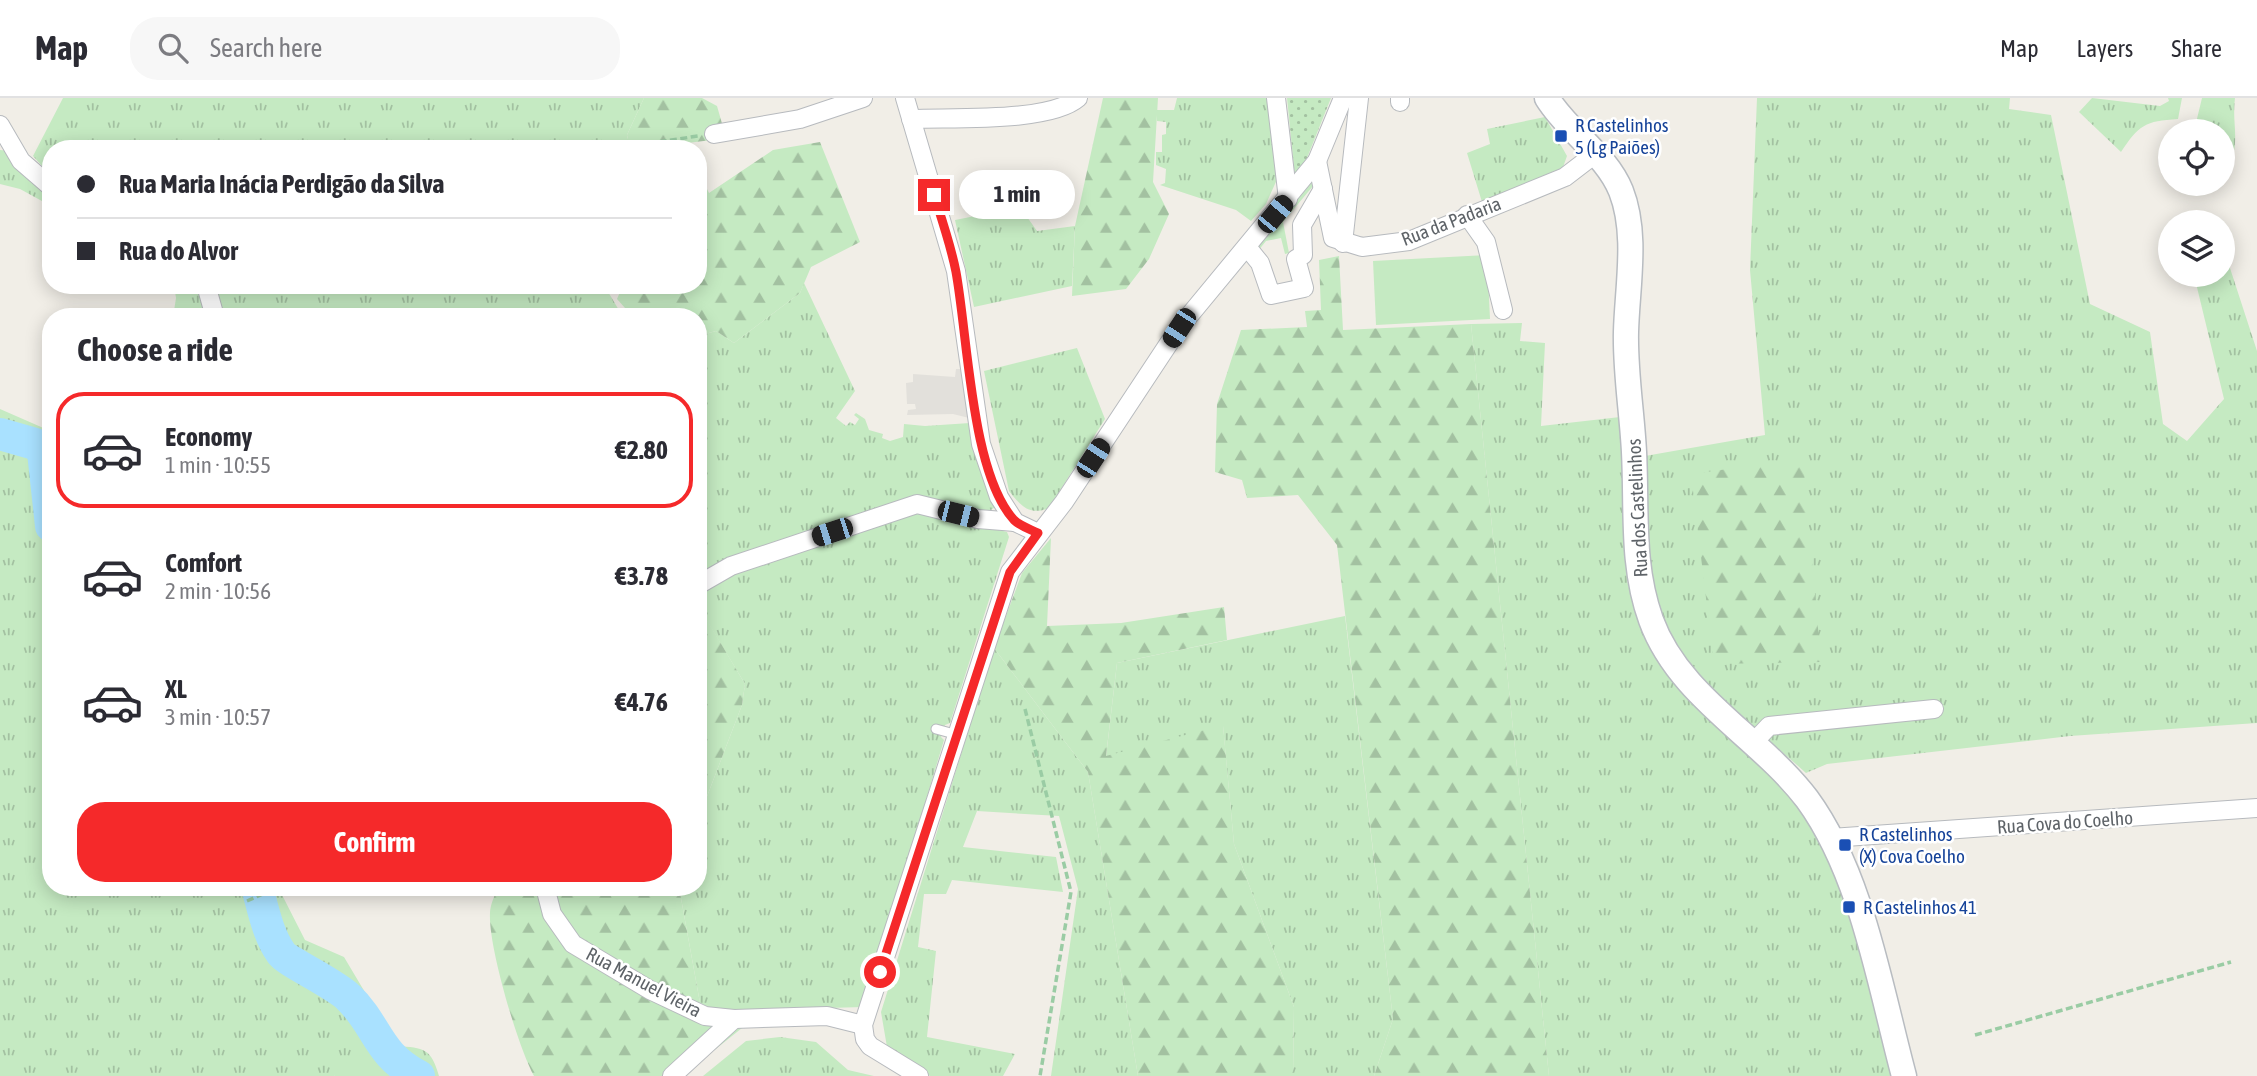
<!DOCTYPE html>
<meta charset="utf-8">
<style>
:root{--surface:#fff;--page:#f7f7f7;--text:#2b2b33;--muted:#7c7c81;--line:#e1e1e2;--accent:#f5292a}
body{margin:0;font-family:"Asap Condensed",sans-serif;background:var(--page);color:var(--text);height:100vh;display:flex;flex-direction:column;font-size:26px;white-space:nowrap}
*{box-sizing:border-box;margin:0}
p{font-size:23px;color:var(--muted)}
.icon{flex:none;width:38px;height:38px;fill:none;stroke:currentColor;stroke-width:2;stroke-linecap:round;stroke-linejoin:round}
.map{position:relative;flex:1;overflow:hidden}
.side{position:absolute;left:42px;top:210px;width:665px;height:588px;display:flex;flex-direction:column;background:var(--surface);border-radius:28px;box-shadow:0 4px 18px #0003}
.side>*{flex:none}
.hud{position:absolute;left:42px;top:42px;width:665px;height:154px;border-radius:28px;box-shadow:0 4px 18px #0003;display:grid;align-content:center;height:154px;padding:0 35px;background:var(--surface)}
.fabs{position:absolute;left:2158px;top:21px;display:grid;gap:14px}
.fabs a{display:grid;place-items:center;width:77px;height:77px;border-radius:50%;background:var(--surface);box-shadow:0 4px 18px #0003;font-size:35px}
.end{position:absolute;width:32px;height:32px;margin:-16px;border:9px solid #f5292a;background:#fff;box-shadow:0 0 0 4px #fff}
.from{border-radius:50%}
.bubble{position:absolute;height:49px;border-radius:24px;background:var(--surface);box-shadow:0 4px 18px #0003;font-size:23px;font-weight:700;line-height:49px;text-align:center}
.car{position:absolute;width:21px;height:42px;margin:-21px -10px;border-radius:9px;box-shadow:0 0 5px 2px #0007;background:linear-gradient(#222 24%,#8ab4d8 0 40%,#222 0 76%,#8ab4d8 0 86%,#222 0)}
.hud b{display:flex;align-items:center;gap:24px;height:66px;font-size:26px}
.hud b+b{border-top:2px solid var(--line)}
.hud i{width:18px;height:18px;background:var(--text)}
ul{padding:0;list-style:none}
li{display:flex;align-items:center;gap:21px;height:116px;margin:0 14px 10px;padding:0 21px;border:4px solid transparent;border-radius:28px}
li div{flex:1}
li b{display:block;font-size:26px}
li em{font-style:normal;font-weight:700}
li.current{border-color:var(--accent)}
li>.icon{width:63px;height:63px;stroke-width:1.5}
h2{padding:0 35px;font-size:32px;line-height:84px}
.action{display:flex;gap:14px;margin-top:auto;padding:14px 35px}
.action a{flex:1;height:80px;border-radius:28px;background:var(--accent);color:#fff;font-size:28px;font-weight:700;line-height:80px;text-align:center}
header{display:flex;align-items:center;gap:42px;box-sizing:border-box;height:98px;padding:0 35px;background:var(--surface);border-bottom:2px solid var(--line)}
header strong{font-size:33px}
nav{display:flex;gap:38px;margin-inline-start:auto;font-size:24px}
.search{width:490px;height:63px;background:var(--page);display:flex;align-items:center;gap:18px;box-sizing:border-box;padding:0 24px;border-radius:28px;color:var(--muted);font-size:26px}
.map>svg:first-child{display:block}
.industrial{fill:#e2e0db}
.grass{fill:url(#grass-tufts)}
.forest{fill:url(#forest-firs)}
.park{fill:url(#park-dots)}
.garden{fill:#c5eac2}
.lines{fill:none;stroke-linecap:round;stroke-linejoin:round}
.river{stroke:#a9e1ff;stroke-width:32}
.lane-casing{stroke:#b7babe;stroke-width:11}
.street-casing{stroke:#b7babe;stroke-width:20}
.secondary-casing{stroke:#b8bcc1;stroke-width:27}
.path{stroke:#9acca4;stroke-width:3.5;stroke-dasharray:7 3.5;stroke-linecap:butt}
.lane{stroke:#fff;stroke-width:9}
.street{stroke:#fff;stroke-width:18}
.secondary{stroke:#fff;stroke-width:24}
.route{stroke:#f5292a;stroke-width:9}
.transit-dot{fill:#1a4fb4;stroke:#fff;stroke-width:2.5}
.labels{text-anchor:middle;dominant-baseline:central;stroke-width:5;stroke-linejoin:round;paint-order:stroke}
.transit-label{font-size:19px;fill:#164399;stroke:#fff;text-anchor:start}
.street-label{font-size:19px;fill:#5e6368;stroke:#fff}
</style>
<header>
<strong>Map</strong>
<div class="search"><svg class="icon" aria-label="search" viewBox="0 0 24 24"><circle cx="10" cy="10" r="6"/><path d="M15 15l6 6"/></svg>Search here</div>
<nav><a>Map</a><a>Layers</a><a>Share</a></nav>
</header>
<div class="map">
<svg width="2257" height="978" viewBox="0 0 2257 978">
<defs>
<pattern id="grass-tufts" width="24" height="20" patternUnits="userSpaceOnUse" patternTransform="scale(1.75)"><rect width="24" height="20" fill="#c5eac2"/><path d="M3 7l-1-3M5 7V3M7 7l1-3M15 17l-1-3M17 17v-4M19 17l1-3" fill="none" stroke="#a3c1a1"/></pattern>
<pattern id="forest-firs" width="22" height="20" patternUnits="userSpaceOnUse" patternTransform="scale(1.75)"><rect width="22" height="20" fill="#c5eac2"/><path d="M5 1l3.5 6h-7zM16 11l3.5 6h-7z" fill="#a3c1a1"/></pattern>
<pattern id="park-dots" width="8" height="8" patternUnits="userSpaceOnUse" patternTransform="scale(1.75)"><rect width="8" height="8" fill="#c5eac2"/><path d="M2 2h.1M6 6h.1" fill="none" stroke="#a3c1a1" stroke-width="1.8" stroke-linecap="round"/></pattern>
</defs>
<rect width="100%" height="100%" fill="#f1eee7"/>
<path class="industrial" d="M956 271H965L969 320 953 316 907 317 908 312 916 311 915 306H907L906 285 913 284V276L955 279Z"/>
<g class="grass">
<path d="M63 0H644L627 37 630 51H51V78L33 58Z"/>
<path d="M1177 0H1269L1279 77 1266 106 1251 123 1236 112 1160 87 1165 85 1166 71 1156 67V54H1162V37L1166 36V24L1157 23V12H1174Z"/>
<path d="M1757 0H2010L2009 11 2051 17 2090 206 2150 234 2163 326 2187 343 2224 301 2194 177H2222L2223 168 2229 167 2257 253V625L2070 638 1827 666 1806 675C1736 612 1657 561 1647 459 1644 426 1646 391 1645 358L1765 337 1750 172Z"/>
<path d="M2092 0 2160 8 2169 3 2168 0H2182L2178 21C2145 23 2139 27 2121 54L2079 14Z"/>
<path d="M2202 0H2235C2232 25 2239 37 2232 63L2223 64 2222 33H2194Z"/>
<path d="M1545 19 1567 58 1562 72 1482 104 1467 55 1490 46 1487 31Z"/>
<path d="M0 52 11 53 51 93V108L20 91 0 86Z"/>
<path d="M1020 109 1037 133 1075 128 1072 188 974 209 955 122Z"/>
<path d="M804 185 855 293 836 320 846 328 850 324 855 327 859 321 854 317 856 315 865 321 869 332 883 336 882 340 890 343 903 339 904 326 925 328 970 325 995 409 987 415 922 399 698 477V238L716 233 734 245 800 195Z"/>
<path d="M174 187H199L209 219H173L176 200Z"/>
<path d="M212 187H604L623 219H222Z"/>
<path d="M1522 225 1520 243 1545 245 1541 328 1620 319 1627 483 1637 518 1797 702C1851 783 1870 885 1896 978H1549L1471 226Z"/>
<path d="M1077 250 1105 321 1049 410C1029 418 1021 408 1009 393L984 273Z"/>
<path d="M0 311 48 332 51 336V789H278L305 842 344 859 397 948C424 950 431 950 439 978H397L380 960 334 975 335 978H0Z"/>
<path d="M917 412 1007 434 1009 439 950 625 945 627 941 639 944 642 864 909 717 913 700 905 679 789H698V722L742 607 745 586 698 508V496L734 475Z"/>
<path d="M1345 518 1393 921 1374 978H1293L1294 909 1234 746 1223 628 1106 659 1117 565Z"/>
<path d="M994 550 1088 674 1138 978H1051L1078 791 1059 718 977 713 963 749 1056 759 1063 794 952 782 946 796H924L918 849 936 853 927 939 1015 956 1003 978H930L887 949 881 914Z"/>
<path d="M780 939 816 944 848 972 874 978H703L746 943Z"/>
</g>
<g class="forest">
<path d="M644 0H702L717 8 723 29 712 42 687 45 689 51H630L627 37Z"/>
<path d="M1103 0H1158L1153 84 1169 116 1149 161 1126 191 1072 198 1075 128Z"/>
<path d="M820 44 860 144 811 169 800 195 734 245 716 233 698 238V219H633L617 201 623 187H698V73L709 95 773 52Z"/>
<path d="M1339 158 1343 232 1471 226 1549 978H1374L1393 921 1337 447 1298 397 1247 400 1242 382 1215 374 1217 306 1241 232 1307 229 1305 213 1321 212 1319 162Z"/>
<path d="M1803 361 1821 564 1714 566 1691 376Z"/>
<path d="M1051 440 1047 528 1121 525 1224 509 1227 542 1117 565 1106 658 1223 627 1234 746 1294 909 1293 978H1138L1088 674 994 550 1022 475Z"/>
<path d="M704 517 745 586 742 607 698 722V522Z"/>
<path d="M498 789H679L700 905 715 928 742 930 682 978H534C518 949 488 848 490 815 490 807 495 797 498 789Z"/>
</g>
<path class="park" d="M1287 0H1331L1307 60 1295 80Z"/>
<g class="garden">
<path d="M1317 78 1318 82 1283 124 1289 155 1285 156 1281 140 1266 143 1258 153 1255 152Z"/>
<path d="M1487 157 1490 221 1376 227 1373 163Z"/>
<path d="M356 957 380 960 397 978H335L333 975Z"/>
</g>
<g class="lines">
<g class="river">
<path d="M0 336 35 346 43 354 51 428"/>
<path d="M257 789C263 811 268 837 281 855 286 863 335 886 348 899 378 927 376 956 419 978"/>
</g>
<g class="lane-casing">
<path id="lane" d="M936 631 958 637"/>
</g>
<g class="street-casing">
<g id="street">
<path d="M905 0 956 173 981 346 999 399 1015 424 1038 435"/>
<path d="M1276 0 1288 101"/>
<path d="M1400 4V0"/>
<path d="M911 21C951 19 1049 25 1078 0"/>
<path d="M0 27 21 63 51 89"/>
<path d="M714 36 800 21 863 0"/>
<path d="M1317 63 1333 140 1362 149 1409 143 1565 79 1595 56"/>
<path d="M1467 117 1486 144 1503 212"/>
<path d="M1343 145 1359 0"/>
<path d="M1247 149 1260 165 1271 197 1304 190 1296 161 1303 157 1302 127 1323 91"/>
<path d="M206 187 215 219"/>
<path d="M698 487 731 468 917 406 978 421 1015 424"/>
<path d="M1753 645 1769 628 1934 611"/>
<path d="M1831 740 2257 710"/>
<path d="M545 789 552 816 573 846 650 892 705 918 734 921 827 918 863 927"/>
<path d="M672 978 734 921"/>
<path d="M919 978 870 948 865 941 863 927 1010 474 1064 404 1179 230 1317 63 1343 0"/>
</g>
</g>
<g class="secondary-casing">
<path id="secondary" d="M1547 0C1568 34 1606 56 1621 93 1638 136 1627 190 1626 234 1625 274 1632 314 1634 354 1637 411 1631 467 1651 522 1679 599 1759 638 1807 701 1862 776 1880 889 1904 978"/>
</g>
<g class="path">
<path d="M618 50 698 38"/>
<path d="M1025 611 1071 794 1040 978"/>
<path d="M247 803 272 792"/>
<path d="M1975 937 2231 864"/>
</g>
<use href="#lane" class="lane"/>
<use href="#street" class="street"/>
<use href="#secondary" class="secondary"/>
</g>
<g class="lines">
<path class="route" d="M880 874 1010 474 1038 435C1030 431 1020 428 1014 422 971 375 968 239 956 174 951 148 942 122 934 97"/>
</g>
<g class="transit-dot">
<rect x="1554" y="31" width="14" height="14" rx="3.5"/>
<rect x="1838" y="740" width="14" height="14" rx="3.5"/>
<rect x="1842" y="802" width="14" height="14" rx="3.5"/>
</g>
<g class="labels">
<g class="transit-label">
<text x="1575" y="27">R Castelinhos<tspan x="1575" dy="22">5 (Lg Paiões)</tspan></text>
<text x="1859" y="736">R Castelinhos<tspan x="1859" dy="22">(X) Cova Coelho</tspan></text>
<text x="1863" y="809">R Castelinhos 41</text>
</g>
<g class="street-label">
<text transform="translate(1451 123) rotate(-21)">Rua da Padaria</text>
<text transform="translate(1637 410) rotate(-93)">Rua dos Castelinhos</text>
<text transform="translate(2065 724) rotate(-4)">Rua Cova do Coelho</text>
<text transform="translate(644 884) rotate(28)">Rua Manuel Vieira</text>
</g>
</g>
</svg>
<div class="fabs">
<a><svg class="icon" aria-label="locate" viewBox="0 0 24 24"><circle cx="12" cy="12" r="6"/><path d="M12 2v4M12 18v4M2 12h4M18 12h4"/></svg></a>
<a><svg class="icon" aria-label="layers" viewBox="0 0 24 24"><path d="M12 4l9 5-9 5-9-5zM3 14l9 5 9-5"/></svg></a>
</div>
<i class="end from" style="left:880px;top:874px"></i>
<i class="end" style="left:934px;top:97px"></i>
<div class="bubble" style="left:959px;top:72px;width:116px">1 min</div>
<i class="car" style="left:1275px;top:116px;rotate:40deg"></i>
<i class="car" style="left:1179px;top:230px;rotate:213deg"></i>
<i class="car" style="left:1093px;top:360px;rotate:33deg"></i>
<i class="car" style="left:958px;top:416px;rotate:104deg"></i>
<i class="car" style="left:832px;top:434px;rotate:252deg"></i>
<div class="hud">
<b><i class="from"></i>Rua Maria Inácia Perdigão da Silva</b>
<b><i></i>Rua do Alvor</b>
</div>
<section class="side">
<h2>Choose a ride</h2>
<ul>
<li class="current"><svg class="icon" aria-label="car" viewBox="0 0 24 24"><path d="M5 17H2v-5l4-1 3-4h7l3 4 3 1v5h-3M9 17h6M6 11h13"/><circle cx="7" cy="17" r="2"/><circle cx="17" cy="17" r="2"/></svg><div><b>Economy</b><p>1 min · 10:55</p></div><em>€2.80</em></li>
<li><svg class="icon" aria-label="car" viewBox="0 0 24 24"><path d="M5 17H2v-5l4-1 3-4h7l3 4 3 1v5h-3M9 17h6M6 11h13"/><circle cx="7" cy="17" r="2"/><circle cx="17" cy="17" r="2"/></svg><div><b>Comfort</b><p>2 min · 10:56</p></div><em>€3.78</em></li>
<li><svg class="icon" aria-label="car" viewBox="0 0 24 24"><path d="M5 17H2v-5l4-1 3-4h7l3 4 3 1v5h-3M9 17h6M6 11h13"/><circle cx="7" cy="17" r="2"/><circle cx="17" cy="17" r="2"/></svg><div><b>XL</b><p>3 min · 10:57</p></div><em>€4.76</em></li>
</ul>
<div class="action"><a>Confirm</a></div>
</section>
</div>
